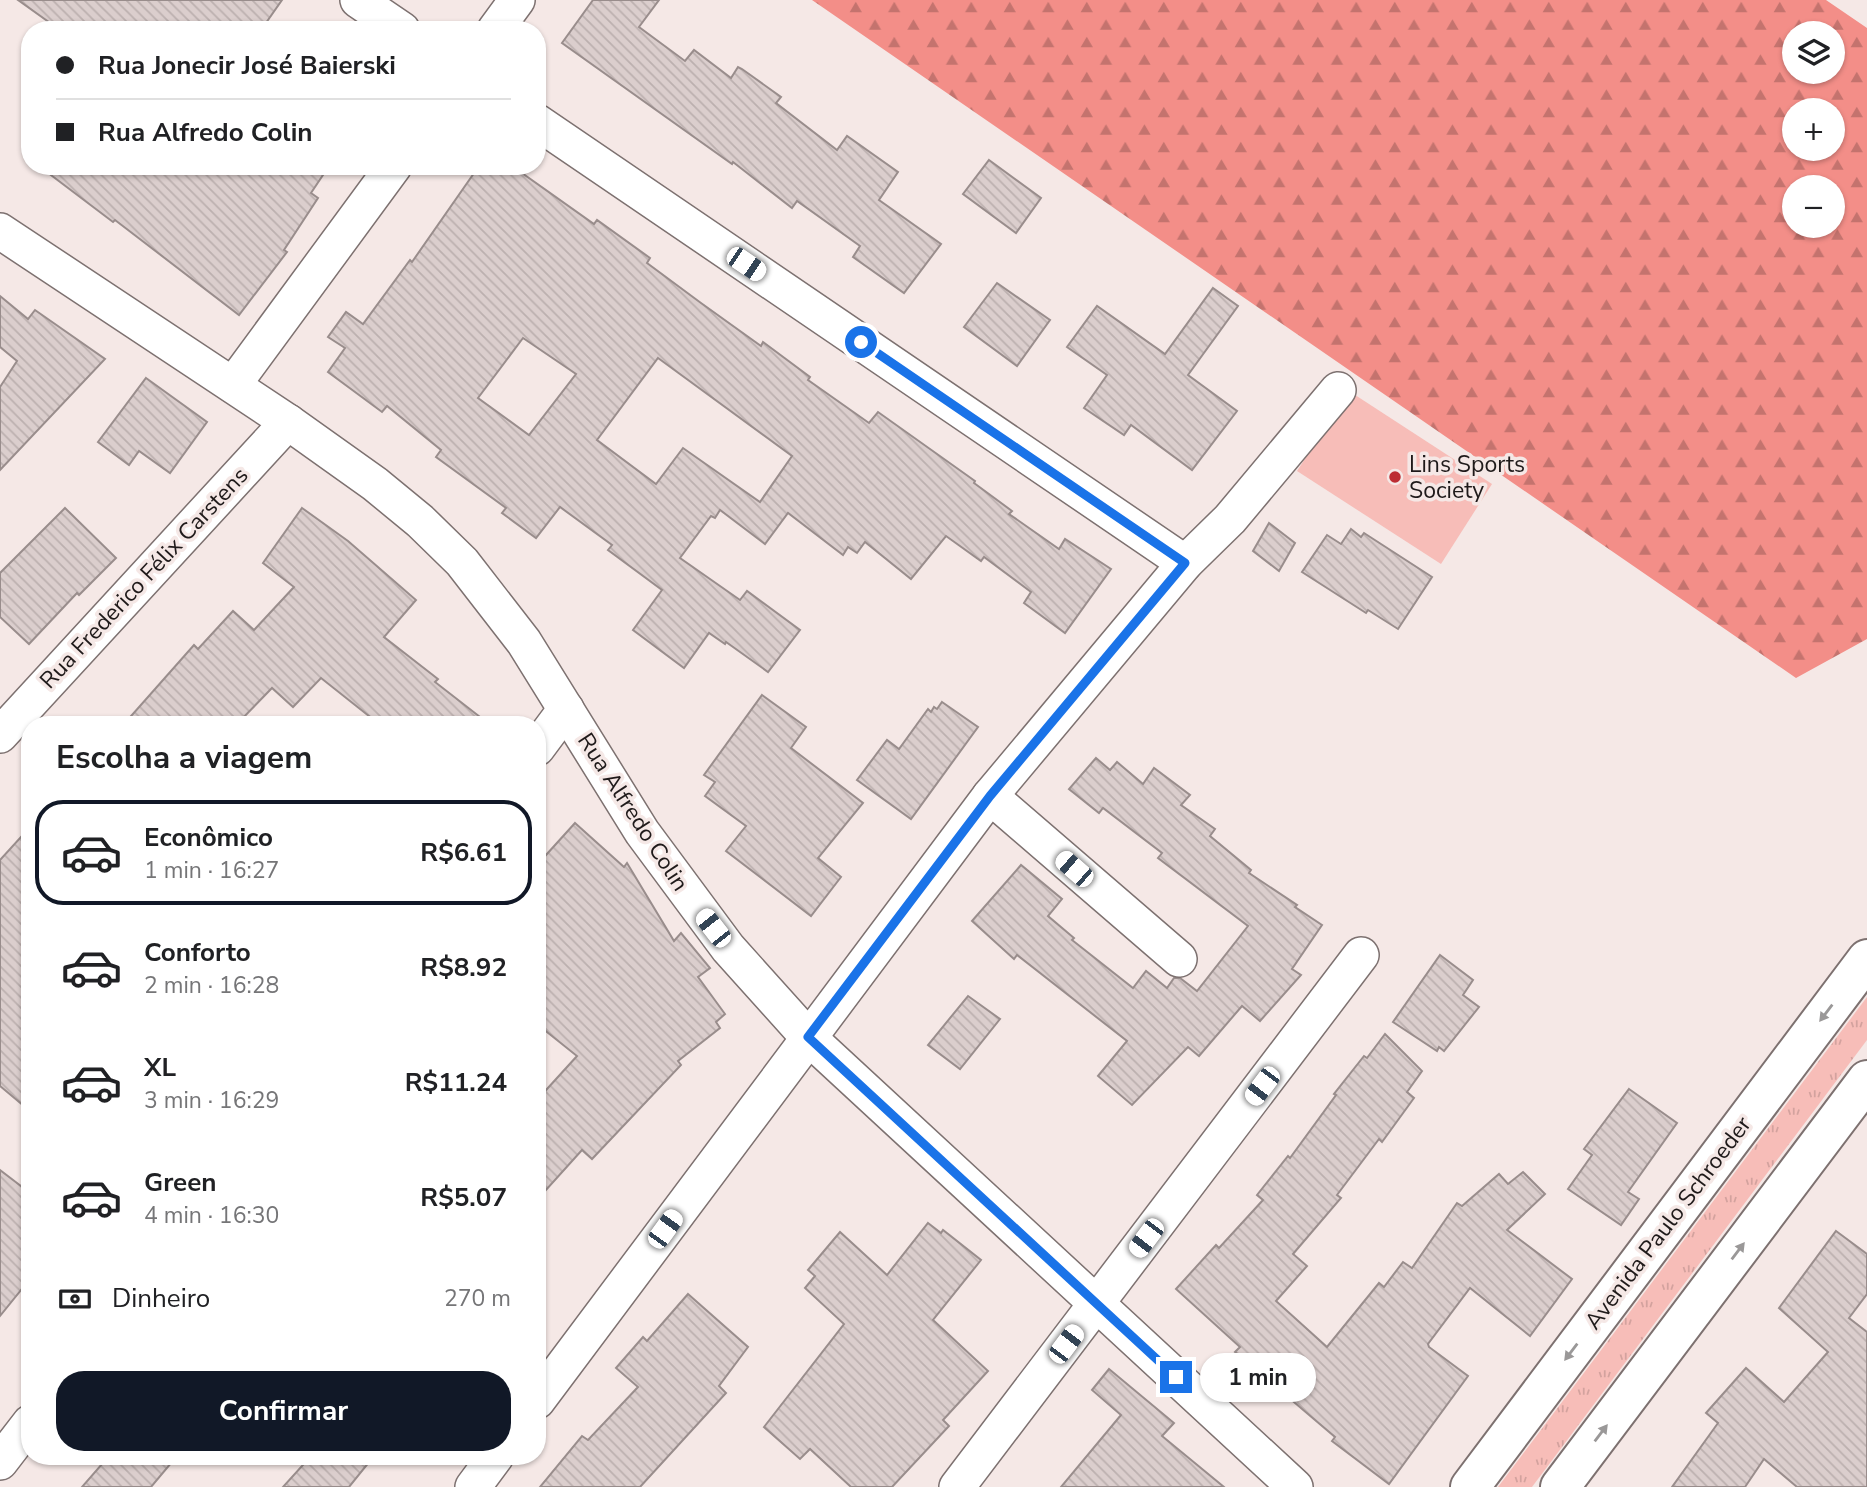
<!DOCTYPE html>
<html lang="pt">
<meta charset="utf-8">
<style>
:root{--surface:#fff;--page:#f2f2f2;--text:#202124;--muted:#757577;--line:#e0e0e0;--accent:#111827}
body{margin:0;font-family:"Nunito Sans",sans-serif;background:var(--page);color:var(--text);height:100vh;display:flex;flex-direction:column;font-size:26px;white-space:nowrap}
*{box-sizing:border-box;margin:0}
p{font-size:23px;color:var(--muted)}
.icon{flex:none;width:38px;height:38px;fill:none;stroke:currentColor;stroke-width:2;stroke-linecap:round;stroke-linejoin:round}
.map{position:relative;flex:1;overflow:hidden}
.details{position:absolute;left:21px;top:716px;width:525px;height:749px;display:flex;flex-direction:column;background:var(--surface);border-radius:28px;box-shadow:0 2px 5px #0004}
.details>*{flex:none}
.guide{position:absolute;left:21px;top:21px;width:525px;height:154px;border-radius:28px;box-shadow:0 2px 5px #0004;display:grid;align-content:center;height:154px;padding:0 35px;background:var(--surface)}
.controls{position:absolute;left:1782px;top:21px;display:grid;gap:14px}
.controls a{display:grid;place-items:center;width:63px;height:63px;border-radius:50%;background:var(--surface);box-shadow:0 2px 5px #0004;font-size:35px}
.end{position:absolute;width:32px;height:32px;margin:-16px;border:9px solid #1a73e8;background:#fff;box-shadow:0 0 0 4px #fff}
.from{border-radius:50%}
.bubble{position:absolute;height:49px;border-radius:24px;background:var(--surface);box-shadow:0 2px 5px #0004;font-size:23px;font-weight:700;line-height:49px;text-align:center}
.car{position:absolute;width:21px;height:42px;margin:-21px -10px;border-radius:9px;box-shadow:0 0 5px 2px #0007;background:linear-gradient(#fff 24%,#345 0 40%,#fff 0 76%,#345 0 86%,#fff 0)}
.guide b{display:flex;align-items:center;gap:24px;height:66px;font-size:26px}
.guide b+b{border-top:2px solid var(--line)}
.guide i{width:18px;height:18px;background:var(--text)}
ul{padding:0;list-style:none}
li{display:flex;align-items:center;gap:21px;height:105px;margin:0 14px 10px;padding:0 21px;border:4px solid transparent;border-radius:28px}
li div{flex:1}
li b{display:block;font-size:26px}
li em{font-style:normal;font-weight:700}
li.selected{border-color:var(--accent)}
li>.icon{width:63px;height:63px;stroke-width:1.5}
h2{padding:0 35px;font-size:32px;line-height:84px}
.pay{display:flex;align-items:center;gap:18px;height:77px;padding:0 35px;font-size:26px}
.pay p{margin-inline-start:auto}
.button{display:flex;gap:14px;margin-top:auto;padding:14px 35px}
.button a{flex:1;height:80px;border-radius:28px;background:var(--accent);color:#fff;font-size:28px;font-weight:700;line-height:80px;text-align:center}
.map>svg:first-child{display:block}
.grass{fill:url(#grass-tufts)}
.forest{fill:url(#forest-firs);fill-rule:evenodd}
.pitch{fill:#f7bdb8}
.building{fill:url(#building-back-hatch);stroke:#998d8c;stroke-width:2;fill-rule:evenodd}
.lines{fill:none;stroke-linecap:round;stroke-linejoin:round}
.minor-casing{stroke:#7d7170;stroke-width:38}
.primary-casing{stroke:#7d7170;stroke-width:42}
.minor{stroke:#fff;stroke-width:35}
.primary{stroke:#fff;stroke-width:38}
.oneway{fill:#9a9898}
.route{stroke:#1a73e8;stroke-width:9}
.poi-dot{fill:#bd2d33;stroke:#f5e8e6;stroke-width:2.5}
.labels{text-anchor:middle;dominant-baseline:central;stroke-width:7;stroke-linejoin:round;paint-order:stroke}
.poi-label{font-size:23px;fill:#1f1a1a;stroke:#f5e8e6;text-anchor:start}
.street-label{font-size:23px;fill:#1f1a1a;stroke:#f5e8e6}
</style>
<div class="map">
<svg width="1867" height="1487" viewBox="0 0 1867 1487">
<defs>
<pattern id="grass-tufts" width="24" height="20" patternUnits="userSpaceOnUse" patternTransform="scale(1.75)"><rect width="24" height="20" fill="#f7bdb8"/><path d="M3 7l-1-3M5 7V3M7 7l1-3M15 17l-1-3M17 17v-4M19 17l1-3" fill="none" stroke="#d3a29e"/></pattern>
<pattern id="forest-firs" width="22" height="20" patternUnits="userSpaceOnUse" patternTransform="scale(1.75)"><rect width="22" height="20" fill="#f38e88"/><path d="M5 1l3.5 6h-7zM16 11l3.5 6h-7z" fill="#c4736e"/></pattern>
<pattern id="building-back-hatch" width="6" height="6" patternUnits="userSpaceOnUse" patternTransform="scale(1.75)"><rect width="6" height="6" fill="#dbcecd"/><path d="M-1 5l2 2M0 0l6 6M5-1l2 2" fill="none" stroke="#bcb0af"/></pattern>
</defs>
<rect width="100%" height="100%" fill="#f5e8e6"/>
<path class="grass" d="M1867 997V1040L1532 1487H1498Z"/>
<path class="forest" d="M812 0H1826L1867 28V639L1796 678ZM1794 33H1832V72H1794ZM1794 110H1832V149H1794ZM1794 187H1832V226H1794Z"/>
<path class="pitch" d="M1349 391 1492 484 1441 564 1297 471Z"/>
<g class="building">
<path d="M18 0H282L261 30H60Z"/>
<path d="M593 0H659L639 27 685 61 694 50 731 78 738 67 742 69 781 97 776 103 837 150 847 136 898 172 879 200 941 244 904 293 853 257 860 246 797 201 792 208 733 162 732 164 562 43Z"/>
<path d="M989 160 1041 198 1016 233 963 194Z"/>
<path d="M39 166H329L311 193 318 198 284 250 287 252 239 315 115 220 113 222Z"/>
<path d="M479 166H512L594 224 597 220 650 258 647 263 701 303 761 346 763 342 810 377 808 380 869 423 878 412 975 481 974 483 1012 511 1009 514 1059 549 1065 539 1111 569 1065 633 1024 603 1031 592 984 557 981 561 946 536 911 579 865 542 857 553 848 547 843 555 788 513 765 544 720 510 715 518 711 516 680 558 740 600 747 591 800 630 768 672 726 642 725 644 709 633 684 668 633 630 662 590 608 550 612 545 560 507 536 538 502 513 506 508 436 457 441 450 387 406 382 412 328 372 345 348 328 337 346 312 363 324 410 260 412 262ZM523 338 576 374 529 435 478 398ZM658 358 792 456 760 502 683 448 656 484 597 440Z"/>
<path d="M997 283 1050 320 1017 366 964 327Z"/>
<path d="M1213 288 1238 306 1188 375 1237 411 1192 470 1131 425 1124 435 1084 408 1107 375 1067 347 1097 306 1165 354Z"/>
<path d="M0 296 28 319 35 310 105 359 0 470V387L17 361 0 347Z"/>
<path d="M146 378 207 422 170 473 139 451 129 465 98 442Z"/>
<path d="M65 508 116 558 79 595 77 593 29 644 0 617V573Z"/>
<path d="M302 508 348 541 416 600 384 637 438 679 435 682 489 724H379L321 678 293 707 272 688 237 724H124L194 645 198 649 233 611 254 630 294 587 263 563Z"/>
<path d="M1269 523 1295 543 1279 571 1253 551Z"/>
<path d="M1351 529 1361 537 1364 533 1432 577 1398 629 1368 610 1366 613 1302 572 1327 535 1341 544Z"/>
<path d="M762 695 806 727 791 748 863 803 818 858 841 877 811 916 726 851 746 826 705 796 715 782 704 775Z"/>
<path d="M942 702 978 727 911 819 857 780 887 740 899 749 928 709 931 712 934 707 937 709Z"/>
<path d="M1096 758 1110 770 1117 762 1143 784 1154 768 1190 795 1181 805 1215 829 1210 836 1251 870 1249 873 1297 905 1295 907 1322 925 1292 969 1301 975 1260 1021 1242 1006 1199 1056 1188 1047 1132 1105 1098 1076 1127 1041 1017 955 1014 959 972 921 1021 865 1062 899 1048 916 1074 938 1072 940 1133 988 1146 971 1167 988 1174 978H1180L1197 991 1248 926 1158 858 1162 853 1103 808 1099 813 1069 789Z"/>
<path d="M575 823 624 867 627 863 674 941 681 933 710 968 698 977 725 1014 716 1022 720 1028 678 1061 681 1065 592 1159 582 1150 537 1200V1100L577 1056 537 1024V865Z"/>
<path d="M30 827V1111L0 1086V860Z"/>
<path d="M1440 955 1473 980 1463 995 1479 1007 1444 1051 1439 1047 1437 1051 1393 1022Z"/>
<path d="M968 996 1000 1019 960 1069 928 1045Z"/>
<path d="M1385 1034 1422 1071 1407 1092 1414 1098 1382 1142 1379 1139 1337 1195 1341 1198 1293 1254 1307 1266 1276 1301 1327 1347 1379 1283 1384 1287 1403 1262 1412 1268 1457 1203 1462 1206 1499 1174 1508 1184 1523 1172 1545 1194 1507 1230 1572 1279 1530 1336 1470 1288 1428 1344 1429 1347 1468 1376 1389 1484 1332 1441 1335 1437 1235 1352 1240 1347 1176 1289 1216 1245 1219 1248 1263 1200 1257 1195 1288 1156 1290 1158 1336 1095 1334 1094 1364 1056 1367 1058Z"/>
<path d="M1629 1089 1677 1123 1628 1192 1639 1199 1621 1225 1568 1189 1592 1155 1584 1149Z"/>
<path d="M0 1170 30 1193V1279L0 1316Z"/>
<path d="M928 1223 941 1233 943 1230 981 1260 933 1320 988 1371 943 1420 949 1426 892 1487H851L810 1449 800 1459 764 1427 844 1324 805 1288 815 1276 808 1270 840 1232 887 1275Z"/>
<path d="M1836 1231 1867 1254V1294L1849 1318 1867 1332V1487H1797L1764 1459 1745 1487H1672L1718 1423 1706 1413 1746 1368 1784 1402 1828 1352 1779 1308Z"/>
<path d="M688 1294 748 1347 719 1386 726 1393 640 1487H540L582 1436 588 1440 638 1387 616 1368 643 1337 647 1341Z"/>
<path d="M1109 1369 1174 1423 1162 1436 1224 1487H1061L1121 1415 1092 1390Z"/>
<path d="M109 1456H177L151 1487H82Z"/>
<path d="M311 1456H374L349 1487H283Z"/>
</g>
<g class="lines">
<g class="minor-casing">
<g id="minor">
<path d="M358 0 402 30"/>
<path d="M495 30 517 0"/>
<path d="M537 122 1185 563"/>
<path d="M0 231 288 422 375 484 420 521 462 562 524 642 642 832 728 948 808 1037 1295 1487"/>
<path d="M233 385 394 166"/>
<path d="M0 735 288 422"/>
<path d="M537 748 566 709"/>
<path d="M990 796 1179 959"/>
<path d="M537 1401 990 796 1185 563 1230 519 1338 390"/>
<path d="M0 1462 30 1423"/>
<path d="M473 1487 496 1456"/>
<path d="M957 1487 1361 955"/>
</g>
</g>
<g class="primary-casing">
<g id="primary">
<path d="M1470 1487 1867 959"/>
<path d="M1560 1487 1867 1080"/>
</g>
</g>
<use href="#minor" class="minor"/>
<use href="#primary" class="primary"/>
</g>
<defs><path id="oneway-solid" d="M-6-.8H1V-3.2L6.5 0L1 3.2V.8H-6Z" transform="scale(1.75)"/></defs>
<g class="oneway">
<use href="#oneway-solid" transform="translate(1826 1013) rotate(127)"/>
<use href="#oneway-solid" transform="translate(1738 1251) rotate(-53)"/>
<use href="#oneway-solid" transform="translate(1571 1352) rotate(127)"/>
<use href="#oneway-solid" transform="translate(1601 1433) rotate(-53)"/>
</g>
<g class="lines">
<path class="route" d="M861 342 1185 563 990 796 808 1037 1176 1377"/>
</g>
<circle class="poi-dot" cx="1395" cy="477" r="7"/>
<g class="labels">
<g class="poi-label">
<text x="1409" y="464">Lins Sports<tspan x="1409" dy="26">Society</tspan></text>
</g>
<g class="street-label">
<text transform="translate(144 578) rotate(-47)">Rua Frederico Félix Carstens</text>
<text transform="translate(633 812) rotate(57)">Rua Alfredo Colin</text>
<text transform="translate(1668 1223) rotate(-53)">Avenida Paulo Schroeder</text>
</g>
</g>
</svg>
<div class="controls">
<a><svg class="icon" aria-label="layers" viewBox="0 0 24 24"><path d="M12 4l9 5-9 5-9-5zM3 14l9 5 9-5"/></svg></a>
<a>+</a>
<a>−</a>
</div>
<i class="end from" style="left:861px;top:342px"></i>
<i class="end" style="left:1176px;top:1377px"></i>
<div class="bubble" style="left:1200px;top:1353px;width:116px">1 min</div>
<i class="car" style="left:746px;top:264px;rotate:124deg"></i>
<i class="car" style="left:1074px;top:869px;rotate:311deg"></i>
<i class="car" style="left:713px;top:928px;rotate:322deg"></i>
<i class="car" style="left:1262px;top:1086px;rotate:217deg"></i>
<i class="car" style="left:665px;top:1229px;rotate:36deg"></i>
<i class="car" style="left:1146px;top:1238px;rotate:217deg"></i>
<i class="car" style="left:1066px;top:1344px;rotate:37deg"></i>
<div class="guide">
<b><i class="from"></i>Rua Jonecir José Baierski</b>
<b><i></i>Rua Alfredo Colin</b>
</div>
<section class="details">
<h2>Escolha a viagem</h2>
<ul>
<li class="selected"><svg class="icon" aria-label="car" viewBox="0 0 24 24"><path d="M5 17H2v-5l4-1 3-4h7l3 4 3 1v5h-3M9 17h6M6 11h13"/><circle cx="7" cy="17" r="2"/><circle cx="17" cy="17" r="2"/></svg><div><b>Econômico</b><p>1 min · 16:27</p></div><em>R$6.61</em></li>
<li><svg class="icon" aria-label="car" viewBox="0 0 24 24"><path d="M5 17H2v-5l4-1 3-4h7l3 4 3 1v5h-3M9 17h6M6 11h13"/><circle cx="7" cy="17" r="2"/><circle cx="17" cy="17" r="2"/></svg><div><b>Conforto</b><p>2 min · 16:28</p></div><em>R$8.92</em></li>
<li><svg class="icon" aria-label="car" viewBox="0 0 24 24"><path d="M5 17H2v-5l4-1 3-4h7l3 4 3 1v5h-3M9 17h6M6 11h13"/><circle cx="7" cy="17" r="2"/><circle cx="17" cy="17" r="2"/></svg><div><b>XL</b><p>3 min · 16:29</p></div><em>R$11.24</em></li>
<li><svg class="icon" aria-label="car" viewBox="0 0 24 24"><path d="M5 17H2v-5l4-1 3-4h7l3 4 3 1v5h-3M9 17h6M6 11h13"/><circle cx="7" cy="17" r="2"/><circle cx="17" cy="17" r="2"/></svg><div><b>Green</b><p>4 min · 16:30</p></div><em>R$5.07</em></li>
</ul>
<div class="pay"><svg class="icon" aria-label="cash" viewBox="0 0 24 24"><path d="M3 7h18v10H3z"/><circle cx="12" cy="12" r="2"/></svg>Dinheiro<p>270 m</p></div>
<div class="button"><a>Confirmar</a></div>
</section>
</div>
